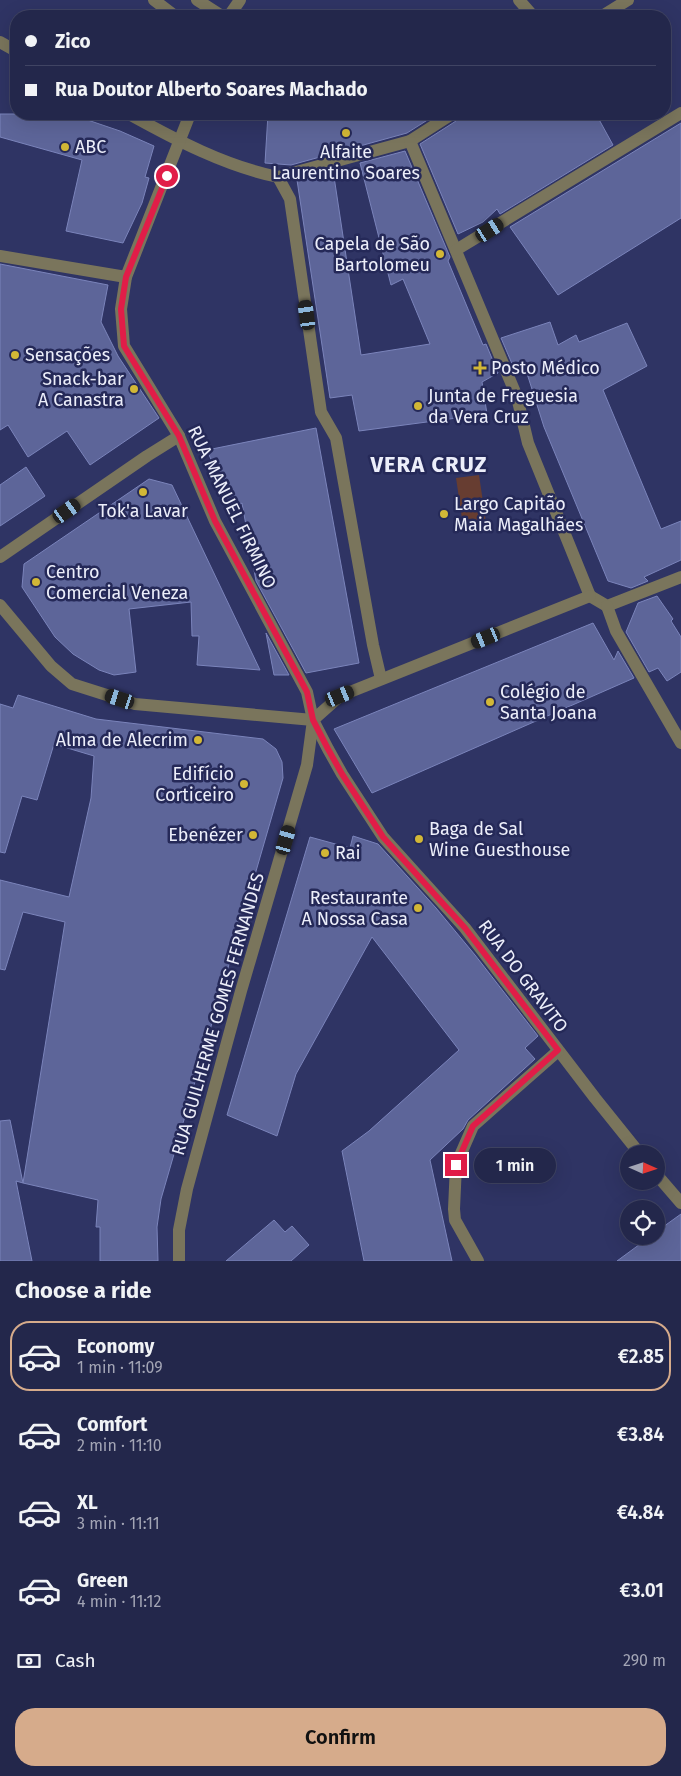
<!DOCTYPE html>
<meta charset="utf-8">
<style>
:root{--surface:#23274b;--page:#2b2f52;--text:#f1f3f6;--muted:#a3a5b5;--line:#404463;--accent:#d6ab8b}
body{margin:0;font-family:"Fira Sans",sans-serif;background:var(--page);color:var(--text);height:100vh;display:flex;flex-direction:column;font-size:19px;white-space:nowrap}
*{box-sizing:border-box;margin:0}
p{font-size:16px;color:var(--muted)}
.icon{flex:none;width:28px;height:28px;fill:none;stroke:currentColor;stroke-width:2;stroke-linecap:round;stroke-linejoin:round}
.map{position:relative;height:1261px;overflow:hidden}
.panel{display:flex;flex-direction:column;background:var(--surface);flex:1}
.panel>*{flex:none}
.hud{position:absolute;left:10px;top:10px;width:661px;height:110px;border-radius:20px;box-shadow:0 5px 20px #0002,0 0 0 1px var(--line);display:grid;align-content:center;height:110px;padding:0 15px;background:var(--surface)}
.needle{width:32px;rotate:93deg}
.controls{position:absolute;left:620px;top:1145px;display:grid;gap:10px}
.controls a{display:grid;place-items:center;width:45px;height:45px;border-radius:50%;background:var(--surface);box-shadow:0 5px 20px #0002,0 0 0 1px var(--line);font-size:25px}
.end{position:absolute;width:22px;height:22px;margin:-11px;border:6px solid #e11d48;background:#fff;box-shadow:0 0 0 2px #fff}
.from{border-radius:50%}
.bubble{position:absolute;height:35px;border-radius:18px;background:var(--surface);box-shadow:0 5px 20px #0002,0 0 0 1px var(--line);font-size:16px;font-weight:600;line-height:35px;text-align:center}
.car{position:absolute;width:15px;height:30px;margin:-15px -8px;border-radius:6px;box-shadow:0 0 4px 1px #0007;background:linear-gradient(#222 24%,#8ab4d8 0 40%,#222 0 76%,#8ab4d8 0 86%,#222 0)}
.hud b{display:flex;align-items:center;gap:18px;height:48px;font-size:19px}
.hud b+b{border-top:1px solid var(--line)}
.hud i{width:12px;height:12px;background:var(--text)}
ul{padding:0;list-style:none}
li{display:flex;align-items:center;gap:15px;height:70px;margin:0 10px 8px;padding:0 5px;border:2px solid transparent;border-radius:20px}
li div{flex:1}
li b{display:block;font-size:19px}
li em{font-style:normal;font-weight:600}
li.selected{border-color:var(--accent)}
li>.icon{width:45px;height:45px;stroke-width:1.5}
h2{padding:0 15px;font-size:22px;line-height:60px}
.pay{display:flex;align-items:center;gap:12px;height:55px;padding:0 15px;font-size:19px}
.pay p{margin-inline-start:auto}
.primary-button{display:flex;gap:10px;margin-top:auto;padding:10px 15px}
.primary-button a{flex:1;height:58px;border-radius:20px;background:var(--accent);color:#111;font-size:20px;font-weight:600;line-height:58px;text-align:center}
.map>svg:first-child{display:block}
.green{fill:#673d31}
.building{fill:#5d6599;stroke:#7b84bb}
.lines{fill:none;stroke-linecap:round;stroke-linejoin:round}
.street{stroke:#7a755c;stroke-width:12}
.route{stroke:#e11d48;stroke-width:6}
.poi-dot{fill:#d2b736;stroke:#252958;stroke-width:2}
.labels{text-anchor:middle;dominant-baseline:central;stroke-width:5;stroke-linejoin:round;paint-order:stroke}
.poi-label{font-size:18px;fill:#eceefa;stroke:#252958;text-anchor:start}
.street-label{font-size:18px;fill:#eceefa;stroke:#252958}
.district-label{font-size:22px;font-weight:bold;letter-spacing:1px;fill:#eceefa;stroke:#252958}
</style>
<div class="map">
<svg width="681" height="1261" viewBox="0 0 681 1261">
<rect width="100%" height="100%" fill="#2f3464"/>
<path class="green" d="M479 475 486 522 463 525 456 478Z"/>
<g class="building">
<path d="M0 114H70L120 131 154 146 145 177 149 178 142 203 123 243 66 231 82 160 0 137Z"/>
<path d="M268 114 332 119 331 114H437L407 133 291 165 265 163Z"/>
<path d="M460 114H596L613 145 500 214 497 209 483 222 458 234 420 144 456 121Z"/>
<path d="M681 123V218L558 295 510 227Z"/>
<path d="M405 151 450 257 448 261 483 345 486 344 498 373 482 382 487 414 359 431 352 395 330 398 297 180 333 170 361 355 430 344 403 279 391 285 360 163Z"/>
<path d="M0 264 108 285 101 322 118 356 159 418 90 465 67 431 28 457 8 425 0 430Z"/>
<path d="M550 322 558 345 576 335 579 342 627 323 647 366 603 390 661 529 681 521V560L644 577 648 581 631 588 608 581 544 427 524 364 518 370 516 364 513 366 501 338Z"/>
<path d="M316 428 359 663 306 673 256 581 242 503 232 509 207 450Z"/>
<path d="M26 467 45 496 0 526V485Z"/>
<path d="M149 479 172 485 260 670 197 665 199 636H192L191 602 129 609 136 672 114 675 99 670 73 654 55 637 22 587 24 564Z"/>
<path d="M657 596 673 619 671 621 681 637V672L667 681 658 668 649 672 626 632 638 603Z"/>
<path d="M593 623 614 660 618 651 634 678 372 793 334 729Z"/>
<path d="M266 633 289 675H274Z"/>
<path d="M18 695 96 719 263 739 276 749 282 762 283 778 161 1199 157 1227 158 1261H100V1227H96L98 1200 23 1183 65 922 23 912 5 970 0 969V880L69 897 91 798 94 756 54 744 37 800 22 796 5 853 0 852V704L13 708Z"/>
<path d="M353 836 378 844 436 908 475 955 538 1036 525 1048 535 1059 468 1120 463 1129 430 1160 452 1261H364L342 1151 369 1131 459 1050 372 937 296 1074 277 1136 227 1115 310 837 350 848Z"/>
<path d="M10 1120 23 1183 16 1181 32 1261H0V1121Z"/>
<path d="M681 1214V1261H617L651 1236H656V1232Z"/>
<path d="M274 1220 285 1232 292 1226 309 1245 291 1261H226Z"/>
</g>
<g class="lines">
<g class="street">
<path d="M154 0 175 16"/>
<path d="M197 0 222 16"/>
<path d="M519 0 533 16"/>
<path d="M229 16 240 0"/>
<path d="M602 16 628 0"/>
<path d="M0 42 16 51"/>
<path d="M129 114C176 140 225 166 278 177L410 141 452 114"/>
<path d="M190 114 126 277 121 309 124 346 179 436 215 521 307 692 313 720 328 749 342 774 383 837 465 928 595 1098 640 1154"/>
<path d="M410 141 517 397 528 443 590 596"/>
<path d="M278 177 290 199 321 412 336 438 373 645 381 679"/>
<path d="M456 250 681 113"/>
<path d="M0 256 126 277"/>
<path d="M0 557 147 456 179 436"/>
<path d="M590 596 607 606 681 577"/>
<path d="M0 605 51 666 72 684 135 704 313 720"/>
<path d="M607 606 616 631 681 743"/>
<path d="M313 720 340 696 590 596"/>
<path d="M656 1174 681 1203"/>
<path d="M179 1261V1230L187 1189 241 991 307 765 313 720"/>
<path d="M478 1261 455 1220 454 1209 456 1165 473 1126 558 1051"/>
</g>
</g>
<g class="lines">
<path class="route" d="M167 176 126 277 121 309 124 346 179 436 215 521 307 692 313 720 328 749 342 774 383 837 465 928 558 1050 473 1126 456 1165"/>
</g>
<g class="poi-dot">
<circle cx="346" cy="133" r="5"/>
<circle cx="65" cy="147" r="5"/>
<circle cx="440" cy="254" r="5"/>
<circle cx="15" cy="355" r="5"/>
<path d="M477.5 360.5h5v5h5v5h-5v5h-5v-5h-5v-5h5z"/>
<circle cx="134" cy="389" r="5"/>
<circle cx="418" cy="406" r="5"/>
<circle cx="143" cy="492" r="5"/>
<circle cx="444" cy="514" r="5"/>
<circle cx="36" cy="582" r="5"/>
<circle cx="490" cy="702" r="5"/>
<circle cx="198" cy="740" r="5"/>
<circle cx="244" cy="784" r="5"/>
<circle cx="253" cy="835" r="5"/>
<circle cx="419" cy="839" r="5"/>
<circle cx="325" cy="853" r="5"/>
<circle cx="418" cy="908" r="5"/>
</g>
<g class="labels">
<g class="poi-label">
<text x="75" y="147">ABC</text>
<text x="346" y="152" text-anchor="middle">Alfaite<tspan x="346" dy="21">Laurentino Soares</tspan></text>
<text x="430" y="244" text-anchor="end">Capela de São<tspan x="430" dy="21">Bartolomeu</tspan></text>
<text x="25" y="355">Sensações</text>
<text x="491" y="368">Posto Médico</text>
<text x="124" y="379" text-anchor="end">Snack-bar<tspan x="124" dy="21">A Canastra</tspan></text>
<text x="428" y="396">Junta de Freguesia<tspan x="428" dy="21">da Vera Cruz</tspan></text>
<text x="454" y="504">Largo Capitão<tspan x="454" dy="21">Maia Magalhães</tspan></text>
<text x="143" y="511" text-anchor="middle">Tok'a Lavar</text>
<text x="46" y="572">Centro<tspan x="46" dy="21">Comercial Veneza</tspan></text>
<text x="500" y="692">Colégio de<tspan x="500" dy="21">Santa Joana</tspan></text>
<text x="188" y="740" text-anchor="end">Alma de Alecrim</text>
<text x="234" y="774" text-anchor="end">Edifício<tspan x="234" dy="21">Corticeiro</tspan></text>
<text x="429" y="829">Baga de Sal<tspan x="429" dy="21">Wine Guesthouse</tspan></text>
<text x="243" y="835" text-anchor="end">Ebenézer</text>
<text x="335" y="853">Rai</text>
<text x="408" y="898" text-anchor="end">Restaurante<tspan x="408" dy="21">A Nossa Casa</tspan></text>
</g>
<g class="street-label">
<text transform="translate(232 507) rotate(64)">RUA MANUEL FIRMINO</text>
<text transform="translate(523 976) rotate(53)">RUA DO GRAVITO</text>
<text transform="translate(218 1014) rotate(-74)">RUA GUILHERME GOMES FERNANDES</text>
</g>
<g class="district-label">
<text x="429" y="464">VERA CRUZ</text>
</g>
</g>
</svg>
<div class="controls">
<a><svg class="needle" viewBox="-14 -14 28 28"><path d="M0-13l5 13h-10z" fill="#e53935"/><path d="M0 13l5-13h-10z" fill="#a3a5b5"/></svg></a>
<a><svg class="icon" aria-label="locate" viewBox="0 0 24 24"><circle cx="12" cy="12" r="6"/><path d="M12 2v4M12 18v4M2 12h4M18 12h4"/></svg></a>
</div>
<i class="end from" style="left:167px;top:176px"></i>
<i class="end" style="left:456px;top:1165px"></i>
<div class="bubble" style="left:474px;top:1148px;width:82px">1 min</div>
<i class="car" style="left:490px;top:230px;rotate:58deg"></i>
<i class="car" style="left:307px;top:315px;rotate:352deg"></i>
<i class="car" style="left:67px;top:511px;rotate:55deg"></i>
<i class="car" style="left:486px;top:638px;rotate:248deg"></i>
<i class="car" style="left:340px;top:696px;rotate:68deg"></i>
<i class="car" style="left:120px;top:699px;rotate:288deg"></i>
<i class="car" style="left:286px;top:840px;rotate:16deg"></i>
<div class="hud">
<b><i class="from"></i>Zico</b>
<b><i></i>Rua Doutor Alberto Soares Machado</b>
</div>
</div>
<section class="panel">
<h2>Choose a ride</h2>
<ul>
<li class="selected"><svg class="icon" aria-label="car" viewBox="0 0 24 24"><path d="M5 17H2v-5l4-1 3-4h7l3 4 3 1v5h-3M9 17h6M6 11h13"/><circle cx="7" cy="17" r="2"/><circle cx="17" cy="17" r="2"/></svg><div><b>Economy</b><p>1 min · 11:09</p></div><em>€2.85</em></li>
<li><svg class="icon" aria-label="car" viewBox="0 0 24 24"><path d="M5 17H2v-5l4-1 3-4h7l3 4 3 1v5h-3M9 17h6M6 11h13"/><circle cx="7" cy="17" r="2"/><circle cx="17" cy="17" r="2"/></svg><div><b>Comfort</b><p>2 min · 11:10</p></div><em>€3.84</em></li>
<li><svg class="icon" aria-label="car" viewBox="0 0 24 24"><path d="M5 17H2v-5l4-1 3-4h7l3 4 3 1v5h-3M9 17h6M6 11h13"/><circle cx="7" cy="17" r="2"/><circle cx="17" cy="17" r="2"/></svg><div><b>XL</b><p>3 min · 11:11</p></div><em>€4.84</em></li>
<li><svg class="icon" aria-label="car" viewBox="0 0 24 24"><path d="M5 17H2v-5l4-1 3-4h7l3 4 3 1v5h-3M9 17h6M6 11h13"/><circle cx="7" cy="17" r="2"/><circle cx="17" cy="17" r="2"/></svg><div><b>Green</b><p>4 min · 11:12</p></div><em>€3.01</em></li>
</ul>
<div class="pay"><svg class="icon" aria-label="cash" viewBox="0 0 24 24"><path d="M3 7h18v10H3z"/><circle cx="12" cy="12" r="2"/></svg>Cash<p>290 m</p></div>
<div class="primary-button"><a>Confirm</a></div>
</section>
